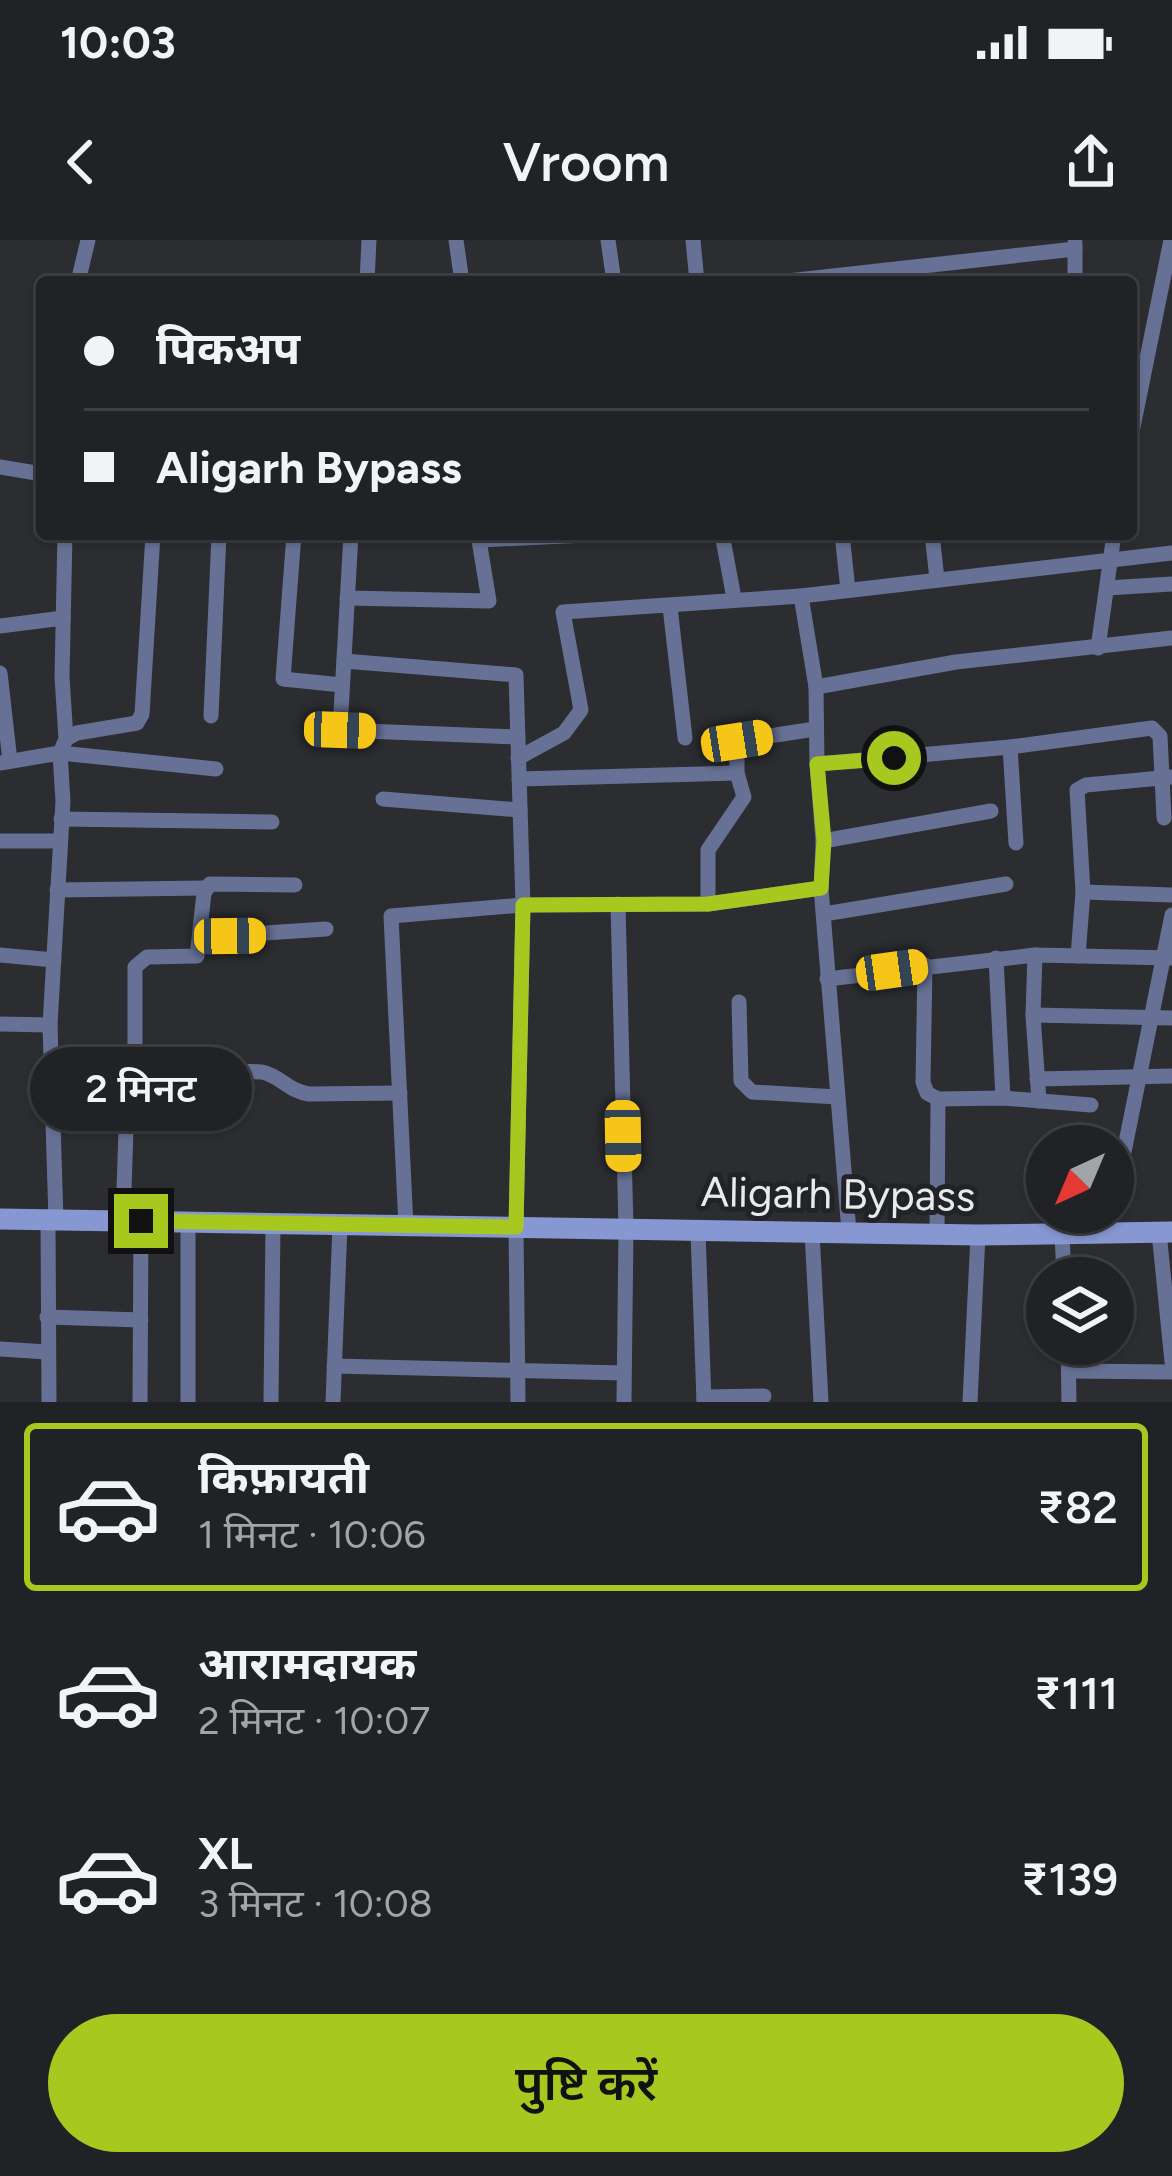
<!DOCTYPE html>
<html lang="hi">
<meta charset="utf-8">
<style>
:root{--surface:#202225;--page:#2d2f32;--text:#f1f3f6;--muted:#a2a4a7;--line:#3d3f42;--accent:#a7c81f}
body{margin:0;font-family:Figtree,"Noto Sans Devanagari",sans-serif;background:var(--page);color:var(--text);height:100vh;display:flex;flex-direction:column;font-size:45px;white-space:nowrap}
*{box-sizing:border-box;margin:0}
p{font-size:39px;color:var(--muted)}
.icon{flex:none;width:66px;height:66px;fill:none;stroke:currentColor;stroke-width:2;stroke-linecap:round;stroke-linejoin:round}
.map{position:relative;height:1162px;overflow:hidden}
.sheet{display:flex;flex-direction:column;background:var(--surface);flex:1}
.sheet>*{flex:none}
.top-card{position:absolute;left:36px;top:36px;width:1101px;height:264px;border-radius:12px;box-shadow:0 3px 9px #0004,0 0 0 3px var(--line);display:grid;align-content:center;height:264px;padding:0 48px;background:var(--surface)}
.needle{width:78px;rotate:224deg}
.fabs{position:absolute;left:1026px;top:885px;display:grid;gap:24px}
.fabs a{display:grid;place-items:center;width:108px;height:108px;border-radius:50%;background:var(--surface);box-shadow:0 3px 9px #0004,0 0 0 3px var(--line);font-size:60px}
.end{position:absolute;width:54px;height:54px;margin:-27px;border:15px solid #a7c81f;background:#111;box-shadow:0 0 0 6px #111}
.from{border-radius:50%}
.bubble{position:absolute;height:84px;border-radius:42px;background:var(--surface);box-shadow:0 3px 9px #0004,0 0 0 3px var(--line);font-size:39px;font-weight:600;line-height:84px;text-align:center}
.car{position:absolute;width:36px;height:72px;margin:-36px -18px;border-radius:15px;box-shadow:0 0 9px 3px #0007;background:linear-gradient(#f5c518 24%,#345 0 40%,#f5c518 0 76%,#345 0 86%,#f5c518 0)}
.top-card b{display:flex;align-items:center;gap:42px;height:114px;font-size:45px}
.top-card b+b{border-top:3px solid var(--line)}
.top-card i{width:30px;height:30px;background:var(--text)}
ul{padding:21px 0 0;list-style:none}
li{display:flex;align-items:center;gap:36px;height:168px;margin:0 24px 18px;padding:0 24px;border:6px solid transparent;border-radius:12px}
li div{flex:1}
li b{display:block;font-size:45px}
li em{font-style:normal;font-weight:600}
li.selected{border-color:var(--accent)}
li>.icon{width:108px;height:108px;stroke-width:1.5}
.button{display:flex;gap:24px;margin-top:auto;padding:24px 48px}
.button a{flex:1;height:138px;border-radius:72px;background:var(--accent);color:#111;font-size:48px;font-weight:600;line-height:138px;text-align:center}
.status{display:flex;justify-content:space-between;align-items:center;height:84px;padding:0 60px;background:var(--surface);direction:ltr}
.status svg{height:33px;fill:currentColor}
header{display:flex;justify-content:space-between;align-items:center;height:156px;padding:0 48px;background:var(--surface);font-size:54px;font-weight:600}
.map>svg:first-child{display:block}
.lines{fill:none;stroke-linecap:round;stroke-linejoin:round}
.street{stroke:#667195;stroke-width:15}
.secondary{stroke:#8697d1;stroke-width:21}
.route{stroke:#a7c81f;stroke-width:15}
.labels{text-anchor:middle;dominant-baseline:central;stroke-width:10;stroke-linejoin:round;paint-order:stroke}
.street-label{font-size:42px;fill:#e9eaed;stroke:#212327}
</style>
<div class="status"><b>10:03</b><svg viewBox="0 0 49 12"><path d="M0 12V9h3v3zM5 12V6h3v6zM10 12V3h3v9zM15 12V0h3v12zM26 1h20v11H26zM47 4h2v5h-2z"/></svg></div>
<header><svg class="icon" aria-label="back" viewBox="0 0 24 24"><path d="M15 5l-7 7 7 7"/></svg>Vroom<svg class="icon" aria-label="share" viewBox="0 0 24 24"><path d="M12 15V3M7 8l5-5 5 5M5 13v7h14v-7"/></svg></header>
<div class="map">
<svg width="1172" height="1162" viewBox="0 0 1172 1162">
<rect width="100%" height="100%" fill="#2b2d31"/>
<g class="lines">
<g class="street">
<path d="M456 0 462 42"/>
<path d="M608 0 614 42"/>
<path d="M693 0 697 42"/>
<path d="M1075 3V42"/>
<path d="M78 42 88 0"/>
<path d="M367 42 369 0"/>
<path d="M779 42 1075 9"/>
<path d="M1131 197 1171 0"/>
<path d="M0 227 42 234"/>
<path d="M294 294 283 439 342 445"/>
<path d="M351 294 340 490 518 497"/>
<path d="M722 294 734 358"/>
<path d="M842 294 848 350"/>
<path d="M932 294 937 339"/>
<path d="M479 300 608 294"/>
<path d="M1107 348 1172 344"/>
<path d="M801 356 1172 313"/>
<path d="M347 358 489 361 478 294"/>
<path d="M670 367 685 498"/>
<path d="M0 386 63 378"/>
<path d="M1098 408 1114 294"/>
<path d="M344 421 516 435 523 665 516 987 518 1162"/>
<path d="M0 433 10 521"/>
<path d="M816 447 956 422 1172 398"/>
<path d="M211 476 219 294"/>
<path d="M66 499 77 493 137 483 142 474 153 294"/>
<path d="M1010 507 1016 603"/>
<path d="M518 518 564 493 581 470 563 372 801 356 816 447 817 524 823 601 821 648 849 992"/>
<path d="M0 523 60 513 216 529"/>
<path d="M817 524 1010 507 1152 488 1160 496 1164 578"/>
<path d="M519 539 737 533"/>
<path d="M383 559 520 570"/>
<path d="M61 579 272 582"/>
<path d="M0 601H60"/>
<path d="M823 601 991 571"/>
<path d="M57 650 205 648"/>
<path d="M1083 652 1172 655"/>
<path d="M618 664 626 989 624 1162"/>
<path d="M708 664V610L744 557 737 533V501L815 489"/>
<path d="M824 674 1006 644"/>
<path d="M202 697 326 689"/>
<path d="M0 715 54 720"/>
<path d="M1035 715 1033 775 1039 861"/>
<path d="M1078 716 1083 652 1077 550 1086 545 1172 537"/>
<path d="M996 718 1003 858"/>
<path d="M925 725 923 842 927 853 938 859 1003 858 1091 865"/>
<path d="M827 739 1035 715 1172 718"/>
<path d="M739 762 741 841 752 852 837 857"/>
<path d="M1033 775 1172 778"/>
<path d="M0 784 50 785"/>
<path d="M135 826 262 832C281 836 288 851 309 854L400 853"/>
<path d="M1037 839 1172 836"/>
<path d="M1113 966 1172 675"/>
<path d="M48 980 49 1162"/>
<path d="M56 980 50 785 63 561 60 513 66 499 62 437 65 294"/>
<path d="M123 981 127 858 135 832V727L147 717 197 716 204 653 210 644 295 645"/>
<path d="M406 986 391 676 523 665 708 664 821 648"/>
<path d="M698 992 704 1162"/>
<path d="M812 992 821 1162"/>
<path d="M1159 992 1172 1122"/>
<path d="M1062 993 1064 1038"/>
<path d="M937 994 938 859"/>
<path d="M47 1077 141 1080"/>
<path d="M1068 1104 1069 1162"/>
<path d="M0 1109 47 1112"/>
<path d="M334 1126 624 1133"/>
<path d="M1069 1131 1172 1132"/>
<path d="M704 1157 764 1156"/>
<path d="M140 1162 141 981"/>
<path d="M188 1162V981"/>
<path d="M271 1162 273 984"/>
<path d="M333 1162 340 985"/>
<path d="M970 1162 978 995"/>
</g>
<path class="secondary" d="M0 979 978 995 1172 992"/>
</g>
<g class="lines">
<path class="route" d="M141 981 516 987 523 665 708 664 821 648 824 601 817 524 894 518"/>
</g>
<g class="labels">
<g class="street-label">
<text transform="translate(838 954) rotate(1)">Aligarh Bypass</text>
</g>
</g>
</svg>
<div class="fabs">
<a><svg class="needle" viewBox="-14 -14 28 28"><path d="M0-13l5 13h-10z" fill="#e53935"/><path d="M0 13l5-13h-10z" fill="#a2a4a7"/></svg></a>
<a><svg class="icon" aria-label="layers" viewBox="0 0 24 24"><path d="M12 4l9 5-9 5-9-5zM3 14l9 5 9-5"/></svg></a>
</div>
<i class="end from" style="left:894px;top:518px"></i>
<i class="end" style="left:141px;top:981px"></i>
<div class="bubble" style="left:30px;top:807px;width:222px">2 मिनट</div>
<i class="car" style="left:340px;top:490px;rotate:92deg"></i>
<i class="car" style="left:737px;top:501px;rotate:81deg"></i>
<i class="car" style="left:230px;top:696px;rotate:89deg"></i>
<i class="car" style="left:892px;top:730px;rotate:82deg"></i>
<i class="car" style="left:623px;top:896px;rotate:179deg"></i>
<div class="top-card">
<b><i class="from"></i>पिकअप</b>
<b><i></i>Aligarh Bypass</b>
</div>
</div>
<section class="sheet">
<ul>
<li class="selected"><svg class="icon" aria-label="car" viewBox="0 0 24 24"><path d="M5 17H2v-5l4-1 3-4h7l3 4 3 1v5h-3M9 17h6M6 11h13"/><circle cx="7" cy="17" r="2"/><circle cx="17" cy="17" r="2"/></svg><div><b>किफ़ायती</b><p>1 मिनट · 10:06</p></div><em>₹82</em></li>
<li><svg class="icon" aria-label="car" viewBox="0 0 24 24"><path d="M5 17H2v-5l4-1 3-4h7l3 4 3 1v5h-3M9 17h6M6 11h13"/><circle cx="7" cy="17" r="2"/><circle cx="17" cy="17" r="2"/></svg><div><b>आरामदायक</b><p>2 मिनट · 10:07</p></div><em>₹111</em></li>
<li><svg class="icon" aria-label="car" viewBox="0 0 24 24"><path d="M5 17H2v-5l4-1 3-4h7l3 4 3 1v5h-3M9 17h6M6 11h13"/><circle cx="7" cy="17" r="2"/><circle cx="17" cy="17" r="2"/></svg><div><b>XL</b><p>3 मिनट · 10:08</p></div><em>₹139</em></li>
</ul>
<div class="button"><a>पुष्टि करें</a></div>
</section>
